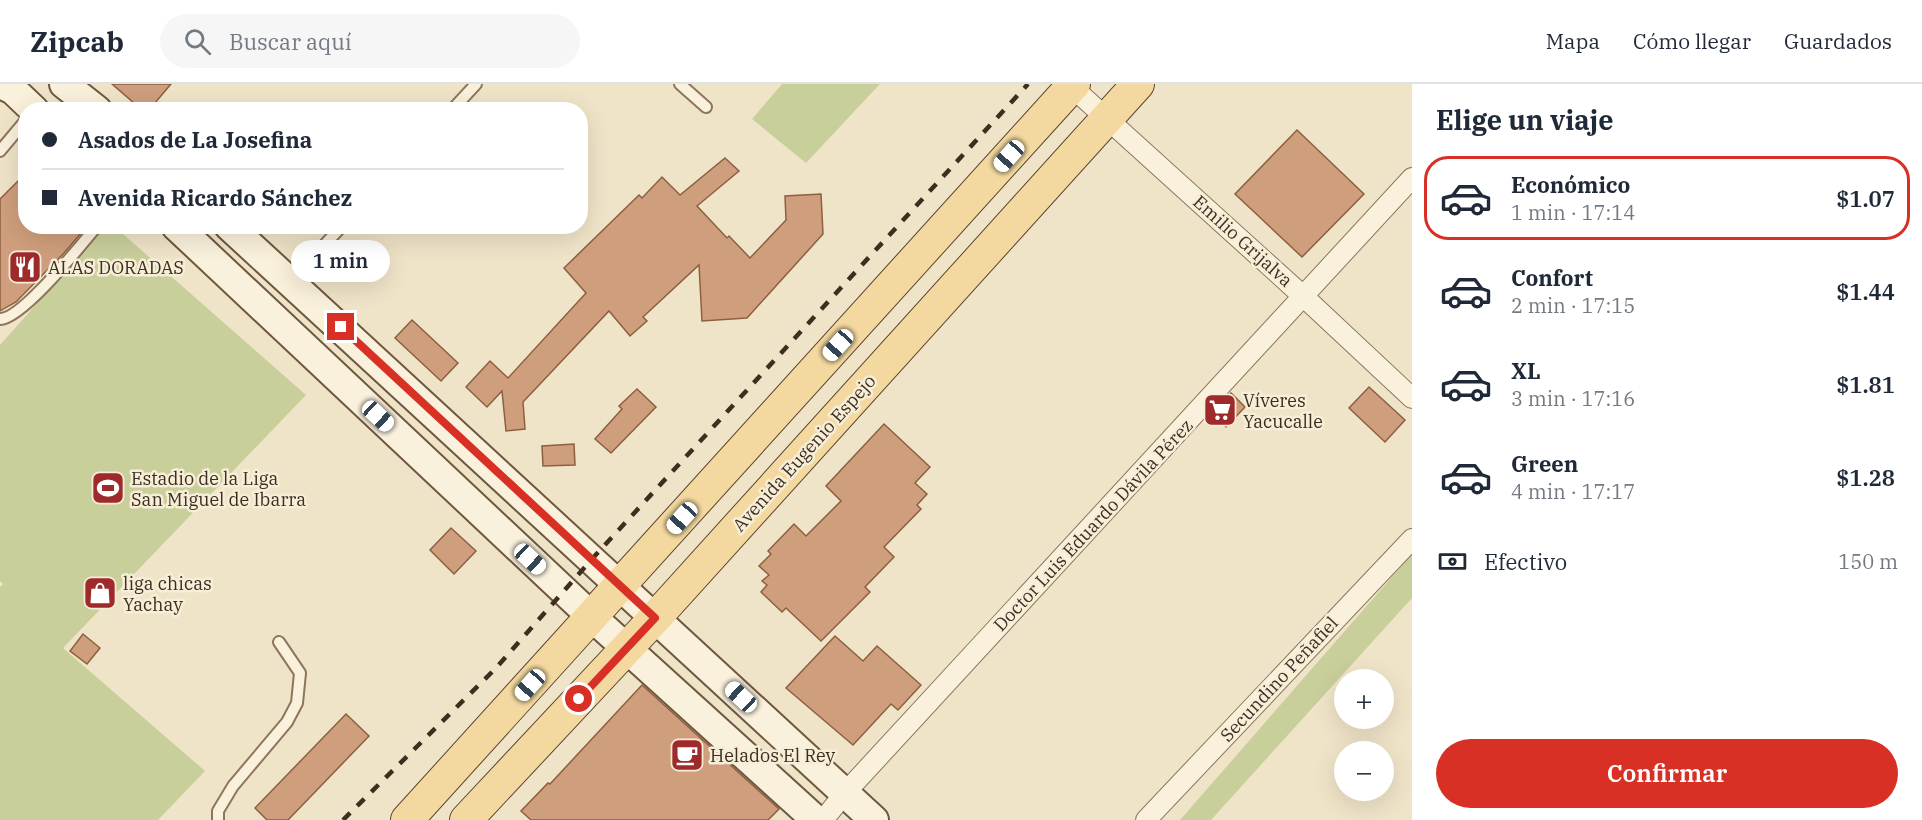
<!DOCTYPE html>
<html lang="es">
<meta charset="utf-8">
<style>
:root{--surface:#fff;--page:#f6f6f7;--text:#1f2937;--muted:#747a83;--line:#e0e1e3;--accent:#d93025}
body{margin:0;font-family:"IBM Plex Serif",serif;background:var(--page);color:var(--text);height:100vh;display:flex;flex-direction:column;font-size:22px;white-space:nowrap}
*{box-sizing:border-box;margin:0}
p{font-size:20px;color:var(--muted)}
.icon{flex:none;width:33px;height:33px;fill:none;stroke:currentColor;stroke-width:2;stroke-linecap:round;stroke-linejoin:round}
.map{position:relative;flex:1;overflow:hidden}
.details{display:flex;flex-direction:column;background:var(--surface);width:510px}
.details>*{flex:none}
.top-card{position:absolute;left:18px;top:18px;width:570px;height:132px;border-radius:24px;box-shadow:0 6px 24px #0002;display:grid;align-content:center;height:132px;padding:0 24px;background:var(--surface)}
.controls{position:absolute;left:1334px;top:585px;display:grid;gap:12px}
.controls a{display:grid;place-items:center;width:60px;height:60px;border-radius:50%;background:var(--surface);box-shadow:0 6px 24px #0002;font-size:30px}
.end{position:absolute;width:27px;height:27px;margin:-14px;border:8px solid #d93025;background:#fff;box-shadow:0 0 0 3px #fff}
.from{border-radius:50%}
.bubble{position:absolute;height:42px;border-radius:21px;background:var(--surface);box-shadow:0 6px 24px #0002;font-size:20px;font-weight:600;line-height:42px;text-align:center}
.car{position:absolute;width:18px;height:36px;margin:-18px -9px;border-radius:8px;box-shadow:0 0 4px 2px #0007;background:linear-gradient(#fff 24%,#345 0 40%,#fff 0 76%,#345 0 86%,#fff 0)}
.top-card b{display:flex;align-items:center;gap:21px;height:57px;font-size:22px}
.top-card b+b{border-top:2px solid var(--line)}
.top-card i{width:15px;height:15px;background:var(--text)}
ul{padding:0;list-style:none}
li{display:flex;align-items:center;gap:18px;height:84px;margin:0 12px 9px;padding:0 12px;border:3px solid transparent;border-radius:24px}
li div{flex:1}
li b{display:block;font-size:22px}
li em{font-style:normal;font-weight:600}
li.on{border-color:var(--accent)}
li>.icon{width:54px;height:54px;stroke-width:1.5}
h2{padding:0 24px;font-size:27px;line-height:72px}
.pay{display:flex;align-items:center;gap:15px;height:66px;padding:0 24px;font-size:22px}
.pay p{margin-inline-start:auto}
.primary-button{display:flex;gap:12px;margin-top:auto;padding:12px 24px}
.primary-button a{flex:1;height:69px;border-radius:36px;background:var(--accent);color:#fff;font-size:24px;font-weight:600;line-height:69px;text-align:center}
header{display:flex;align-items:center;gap:36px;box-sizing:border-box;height:84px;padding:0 30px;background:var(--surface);border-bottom:2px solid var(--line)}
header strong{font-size:28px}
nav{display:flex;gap:33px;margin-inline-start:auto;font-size:21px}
.search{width:420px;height:54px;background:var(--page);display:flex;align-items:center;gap:15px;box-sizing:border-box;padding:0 21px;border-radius:33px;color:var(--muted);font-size:22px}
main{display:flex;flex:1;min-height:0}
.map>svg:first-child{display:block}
.green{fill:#c9cf9b}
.building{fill:#cf9f7d;stroke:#8d5f41;stroke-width:1.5}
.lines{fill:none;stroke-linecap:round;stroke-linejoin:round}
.lane-casing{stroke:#8d765c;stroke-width:14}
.street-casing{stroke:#8d765c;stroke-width:22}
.secondary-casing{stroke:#6f573f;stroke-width:32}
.primary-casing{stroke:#5b4430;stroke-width:34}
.lane{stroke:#faf1dc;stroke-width:10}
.street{stroke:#faf1dc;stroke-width:20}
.secondary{stroke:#faf1dc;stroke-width:28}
.primary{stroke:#f3d9a0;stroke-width:32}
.rail{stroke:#3d2e20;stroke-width:4.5;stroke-dasharray:10 10;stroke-linecap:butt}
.route{stroke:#d93025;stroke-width:8}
.labels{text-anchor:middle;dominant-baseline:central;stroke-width:5;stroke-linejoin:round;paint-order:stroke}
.street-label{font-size:18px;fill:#3d2e20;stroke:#f7eed8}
.poi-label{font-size:18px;fill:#3d2e20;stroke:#f7eed8;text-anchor:start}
</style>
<header>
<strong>Zipcab</strong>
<div class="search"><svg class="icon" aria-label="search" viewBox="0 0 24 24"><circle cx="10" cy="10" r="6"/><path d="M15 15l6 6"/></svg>Buscar aquí</div>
<nav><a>Mapa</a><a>Cómo llegar</a><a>Guardados</a></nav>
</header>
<main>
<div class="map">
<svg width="1412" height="736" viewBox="0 0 1412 736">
<rect width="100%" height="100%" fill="#f0e4c8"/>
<g class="green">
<path d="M782 0H880L806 79 752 35Z"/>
<path d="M105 143H115L306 311 63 564 205 687 158 736H0V503L3 500 0 497V261Z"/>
<path d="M1412 470V514L1211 736H1180Z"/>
</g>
<g class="building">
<path d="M112 0H171L149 26H142Z"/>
<path d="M1297 46 1364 110 1302 173 1235 110Z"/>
<path d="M725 74 739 87 697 122 727 154 729 152 750 174 786 136 785 112 821 110 823 150 747 234 702 237 699 181 643 233 647 237 630 252 609 227 523 318 525 345 506 347 502 307 487 323 466 303 490 277 508 294 586 209 564 184 639 111 642 114 662 93 680 111Z"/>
<path d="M26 89V142H87L64 169 16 218 0 227V115Z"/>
<path d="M412 236 458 279 441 297 395 254Z"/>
<path d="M1369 303 1405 336 1385 358 1349 324Z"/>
<path d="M637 305 656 323 611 369 595 355 622 325 619 322Z"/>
<path d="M1231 309 1245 323 1226 343 1213 328Z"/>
<path d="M884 340 930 383 915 399 927 410 917 421 921 425 884 463 894 473 865 503 870 508 821 557 786 524 782 528 761 508 767 501 762 497 769 491 759 482 771 470 768 467 794 440 806 452 841 417 826 402Z"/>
<path d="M574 360 575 381 543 382 542 362Z"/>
<path d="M451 444 476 467 454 490 430 466Z"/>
<path d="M83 550 100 564 87 580 70 567Z"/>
<path d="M835 552 863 577 877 562 921 601 898 626 891 620 853 661 786 604Z"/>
<path d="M642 601 779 725 768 736H531L521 727 548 699 550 700Z"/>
<path d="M346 630 369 652 288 736H267L255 724Z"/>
</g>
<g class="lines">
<g class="lane-casing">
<g id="lane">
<path d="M680 0 706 23"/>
<path d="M452 26 476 0"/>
<path d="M0 67 26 36"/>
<path d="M291 197 342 142"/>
<path d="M0 235C22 235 81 161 97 142"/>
<path d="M218 736V727L233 702 287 638 297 619 300 589 279 558"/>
</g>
</g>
<g class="street-casing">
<g id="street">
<path d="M1072 3 1304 213 1412 314"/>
<path d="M823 736 845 709 1412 94"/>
<path d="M1146 736 1412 455"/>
</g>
</g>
<g class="secondary-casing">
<g id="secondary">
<path d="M1 0 13 6 34 26"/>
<path d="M64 0 97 26"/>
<path d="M176 142 592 533 816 736"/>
<path d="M229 142 874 736"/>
</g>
</g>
<g class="primary-casing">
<g id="primary">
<path d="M407 736 1074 0"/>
<path d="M466 736 655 534 1138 0"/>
</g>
</g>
<use href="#lane" class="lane"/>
<use href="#street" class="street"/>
<use href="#secondary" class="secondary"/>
<use href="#primary" class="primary"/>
<path class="rail" d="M343 736 496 584 592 475 1028 0"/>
</g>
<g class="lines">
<path class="route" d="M341 243 655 534 579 615"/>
</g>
<defs>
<g id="restaurant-square" transform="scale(1.725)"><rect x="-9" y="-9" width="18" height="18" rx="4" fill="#9e2a2b" stroke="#f7eed8"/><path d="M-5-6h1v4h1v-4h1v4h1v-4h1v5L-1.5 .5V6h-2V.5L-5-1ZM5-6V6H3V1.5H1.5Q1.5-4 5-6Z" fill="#fff"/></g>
<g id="supermarket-square" transform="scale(1.725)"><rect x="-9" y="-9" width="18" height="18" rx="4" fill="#9e2a2b" stroke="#f7eed8"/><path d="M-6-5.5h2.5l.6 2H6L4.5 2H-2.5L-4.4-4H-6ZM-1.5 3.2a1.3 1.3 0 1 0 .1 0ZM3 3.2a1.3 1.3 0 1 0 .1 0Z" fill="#fff"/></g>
<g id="stadium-square" transform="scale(1.725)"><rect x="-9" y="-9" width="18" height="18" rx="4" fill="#9e2a2b" stroke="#f7eed8"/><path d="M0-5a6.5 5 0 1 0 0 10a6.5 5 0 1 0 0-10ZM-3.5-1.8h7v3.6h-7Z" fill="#fff"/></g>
<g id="shop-square" transform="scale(1.725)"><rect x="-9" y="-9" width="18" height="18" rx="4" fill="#9e2a2b" stroke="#f7eed8"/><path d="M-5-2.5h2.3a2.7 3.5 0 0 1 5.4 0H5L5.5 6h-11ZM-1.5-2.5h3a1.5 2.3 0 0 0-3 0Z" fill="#fff"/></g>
<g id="cafe-square" transform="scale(1.725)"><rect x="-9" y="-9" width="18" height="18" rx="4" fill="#9e2a2b" stroke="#f7eed8"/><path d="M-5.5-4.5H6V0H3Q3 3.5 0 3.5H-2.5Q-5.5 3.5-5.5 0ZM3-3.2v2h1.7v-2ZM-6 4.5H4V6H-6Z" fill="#fff"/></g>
</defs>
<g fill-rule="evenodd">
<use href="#restaurant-square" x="25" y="183"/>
<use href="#supermarket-square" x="1220" y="326"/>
<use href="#stadium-square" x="108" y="404"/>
<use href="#shop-square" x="100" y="509"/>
<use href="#cafe-square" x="687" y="671"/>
</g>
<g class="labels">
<g class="street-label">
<text transform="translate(1243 157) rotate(42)">Emilio Grijalva</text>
<text transform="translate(804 369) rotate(-48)">Avenida Eugenio Espejo</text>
<text transform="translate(1093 441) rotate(-47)">Doctor Luis Eduardo Dávila Pérez</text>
<text transform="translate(1279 595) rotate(-47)">Secundino Peñafiel</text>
</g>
<g class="poi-label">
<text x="48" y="183">ALAS DORADAS</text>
<text x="1243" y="316">Víveres<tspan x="1243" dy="21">Yacucalle</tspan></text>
<text x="131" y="394">Estadio de la Liga<tspan x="131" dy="21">San Miguel de Ibarra</tspan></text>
<text x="123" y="499">liga chicas<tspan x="123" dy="21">Yachay</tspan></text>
<text x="710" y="671">Helados El Rey</text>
</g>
</g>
</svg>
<div class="controls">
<a>+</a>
<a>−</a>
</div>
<i class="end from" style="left:579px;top:615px"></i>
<i class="end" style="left:341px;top:243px"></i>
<div class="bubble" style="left:291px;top:156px;width:99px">1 min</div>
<i class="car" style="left:1009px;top:72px;rotate:222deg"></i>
<i class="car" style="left:838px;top:261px;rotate:222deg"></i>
<i class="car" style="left:378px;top:332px;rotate:133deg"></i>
<i class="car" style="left:682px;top:434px;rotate:222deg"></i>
<i class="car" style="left:530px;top:475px;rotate:133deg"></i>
<i class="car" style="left:530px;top:601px;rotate:222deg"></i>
<i class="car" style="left:741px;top:613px;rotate:313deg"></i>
<div class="top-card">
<b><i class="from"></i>Asados de La Josefina</b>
<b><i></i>Avenida Ricardo Sánchez</b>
</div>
</div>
<section class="details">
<h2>Elige un viaje</h2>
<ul>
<li class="on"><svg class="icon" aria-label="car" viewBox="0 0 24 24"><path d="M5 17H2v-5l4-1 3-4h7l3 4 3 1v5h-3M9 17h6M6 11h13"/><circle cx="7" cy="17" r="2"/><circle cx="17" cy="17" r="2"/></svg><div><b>Económico</b><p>1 min · 17:14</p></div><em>$1.07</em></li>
<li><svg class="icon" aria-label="car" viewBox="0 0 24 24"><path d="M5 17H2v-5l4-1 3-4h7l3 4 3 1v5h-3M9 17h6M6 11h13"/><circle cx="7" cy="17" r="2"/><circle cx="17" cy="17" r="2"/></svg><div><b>Confort</b><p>2 min · 17:15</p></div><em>$1.44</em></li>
<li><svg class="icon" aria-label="car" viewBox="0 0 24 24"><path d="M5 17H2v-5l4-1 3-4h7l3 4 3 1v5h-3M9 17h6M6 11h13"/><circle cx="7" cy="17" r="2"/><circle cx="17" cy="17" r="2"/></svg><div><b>XL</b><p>3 min · 17:16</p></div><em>$1.81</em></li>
<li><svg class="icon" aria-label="car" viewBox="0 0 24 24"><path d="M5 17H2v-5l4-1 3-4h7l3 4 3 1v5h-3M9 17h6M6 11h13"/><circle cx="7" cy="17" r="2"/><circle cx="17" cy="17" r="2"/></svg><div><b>Green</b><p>4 min · 17:17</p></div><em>$1.28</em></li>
</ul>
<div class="pay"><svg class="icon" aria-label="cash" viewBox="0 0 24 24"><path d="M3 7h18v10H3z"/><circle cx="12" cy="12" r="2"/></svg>Efectivo<p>150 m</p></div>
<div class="primary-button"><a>Confirmar</a></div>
</section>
</main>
